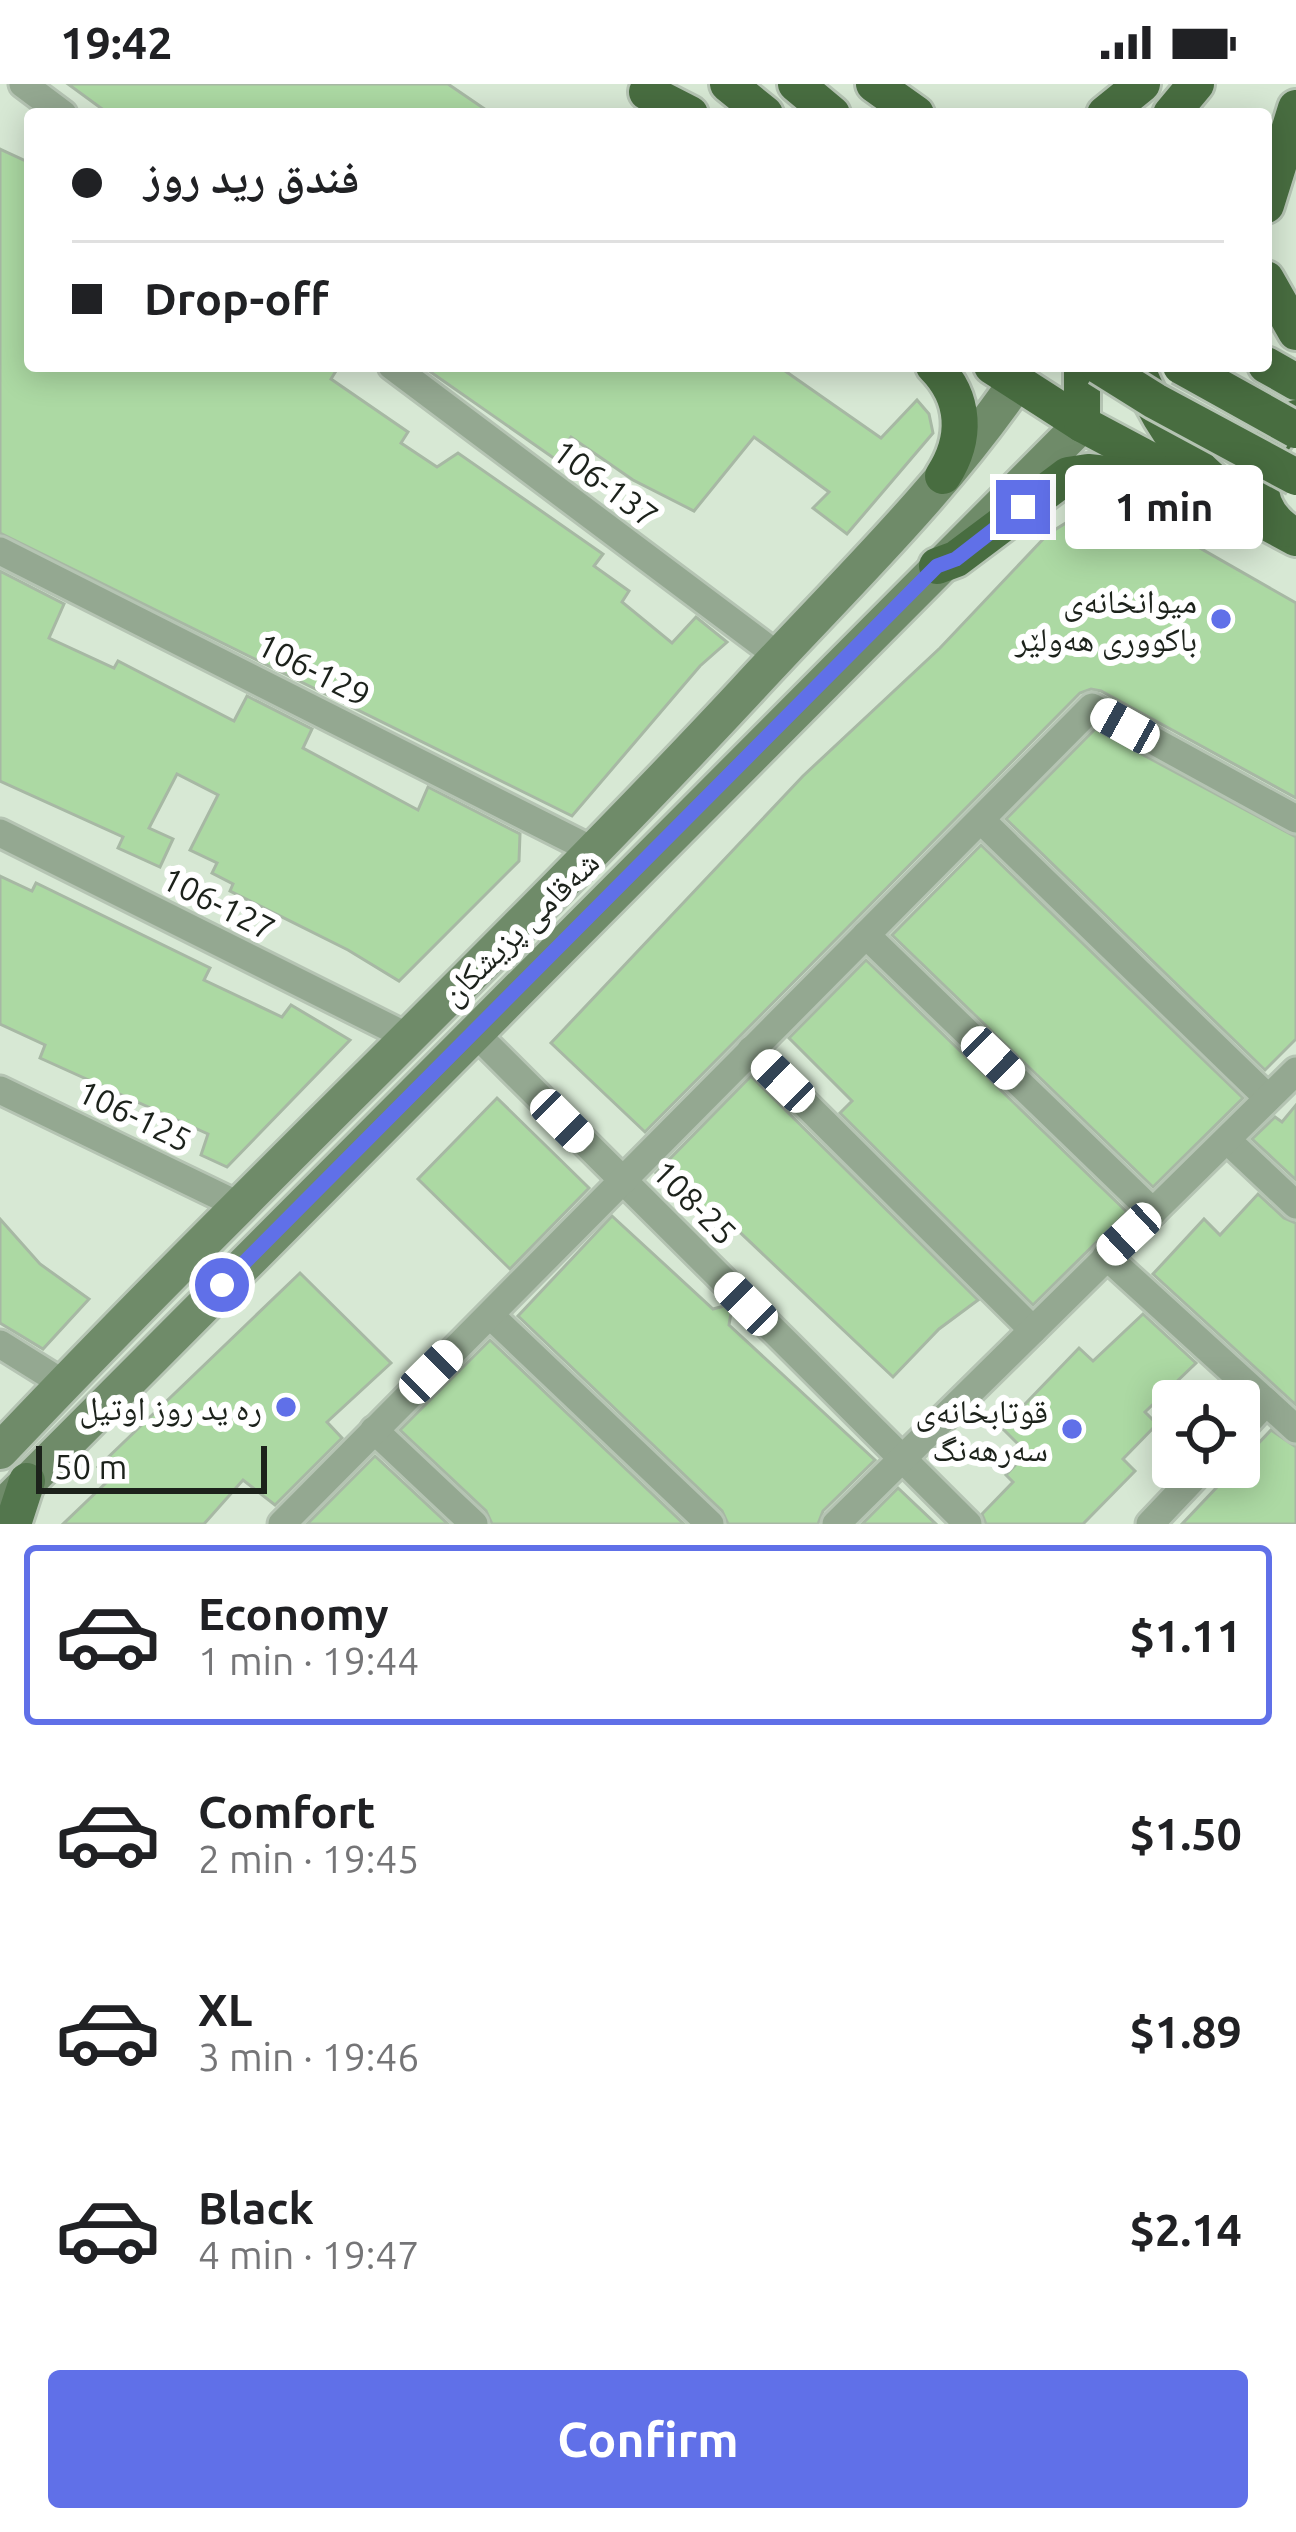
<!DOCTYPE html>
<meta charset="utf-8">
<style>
:root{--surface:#fff;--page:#f6f6f6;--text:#202124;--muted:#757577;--line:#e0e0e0;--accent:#6070e8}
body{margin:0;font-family:Ubuntu,"Noto Naskh Arabic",sans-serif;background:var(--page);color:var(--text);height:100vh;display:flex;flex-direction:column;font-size:45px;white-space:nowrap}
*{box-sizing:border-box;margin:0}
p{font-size:39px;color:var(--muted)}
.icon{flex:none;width:66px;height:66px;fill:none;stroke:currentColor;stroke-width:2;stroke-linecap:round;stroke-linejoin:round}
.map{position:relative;height:1440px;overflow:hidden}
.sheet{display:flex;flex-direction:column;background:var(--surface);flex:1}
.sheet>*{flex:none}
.guide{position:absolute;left:24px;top:24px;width:1248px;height:264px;border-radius:12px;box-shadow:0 6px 30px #0003;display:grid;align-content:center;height:264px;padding:0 48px;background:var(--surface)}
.buttons{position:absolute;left:1152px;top:1296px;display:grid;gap:24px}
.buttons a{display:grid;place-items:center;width:108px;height:108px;border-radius:12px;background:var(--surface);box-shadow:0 6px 30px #0003;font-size:60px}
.scale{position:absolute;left:36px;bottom:30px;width:231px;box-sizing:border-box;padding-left:12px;border:6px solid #1c221b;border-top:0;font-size:33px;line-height:42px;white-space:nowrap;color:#1c221b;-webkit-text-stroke:9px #fff;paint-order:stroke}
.end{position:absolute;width:54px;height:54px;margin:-27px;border:15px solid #6070e8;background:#fff;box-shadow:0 0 0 6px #fff}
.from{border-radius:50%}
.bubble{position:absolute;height:84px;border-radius:12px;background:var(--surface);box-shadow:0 6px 30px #0003;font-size:39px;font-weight:700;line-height:84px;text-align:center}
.car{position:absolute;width:36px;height:72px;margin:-36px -18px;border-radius:15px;box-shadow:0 0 9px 3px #0007;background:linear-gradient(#fff 24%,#345 0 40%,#fff 0 76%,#345 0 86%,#fff 0)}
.guide b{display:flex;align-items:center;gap:42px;height:114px;font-size:45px}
.guide b+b{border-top:3px solid var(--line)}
.guide i{width:30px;height:30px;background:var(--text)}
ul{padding:21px 0 0;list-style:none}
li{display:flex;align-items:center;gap:36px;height:180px;margin:0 24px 18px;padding:0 24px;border:6px solid transparent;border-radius:12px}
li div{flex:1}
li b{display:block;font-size:45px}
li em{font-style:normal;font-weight:700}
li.on{border-color:var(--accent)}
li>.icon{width:108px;height:108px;stroke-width:1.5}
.primary-button{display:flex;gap:24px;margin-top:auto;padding:24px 48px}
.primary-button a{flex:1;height:138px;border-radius:12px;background:var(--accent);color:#fff;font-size:48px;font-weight:700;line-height:138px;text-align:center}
.status{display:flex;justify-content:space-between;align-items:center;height:84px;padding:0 60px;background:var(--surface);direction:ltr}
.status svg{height:33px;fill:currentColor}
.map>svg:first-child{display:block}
.building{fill:#acd9a3;stroke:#a7b8a4;stroke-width:3}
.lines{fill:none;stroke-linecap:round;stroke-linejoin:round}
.minor-casing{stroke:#b5c4b3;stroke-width:33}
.secondary-casing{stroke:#b5c4b3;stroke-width:42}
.primary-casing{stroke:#b5c4b3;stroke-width:42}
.trunk-casing{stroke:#b5c4b3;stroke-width:42}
.minor{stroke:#94a891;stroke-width:27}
.secondary{stroke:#6f8b69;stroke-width:36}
.primary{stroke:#53764d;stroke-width:36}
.trunk{stroke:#486d40;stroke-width:36}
.trunk-bridge-casing{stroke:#b5c4b3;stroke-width:42;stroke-linecap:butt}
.trunk-bridge{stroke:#486d40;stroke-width:36}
.route{stroke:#6070e8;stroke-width:15}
.poi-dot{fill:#6070e8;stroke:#fff;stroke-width:4.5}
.labels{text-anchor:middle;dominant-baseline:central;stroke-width:12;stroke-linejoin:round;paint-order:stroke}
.street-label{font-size:33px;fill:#1c221b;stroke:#fff}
.poi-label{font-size:33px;fill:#1c221b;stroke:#fff;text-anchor:end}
</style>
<div class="status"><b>19:42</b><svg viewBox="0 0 49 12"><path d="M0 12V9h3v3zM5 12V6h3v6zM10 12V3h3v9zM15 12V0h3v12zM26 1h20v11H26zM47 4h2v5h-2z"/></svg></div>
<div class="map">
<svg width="1296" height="1440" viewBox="0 0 1296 1440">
<rect width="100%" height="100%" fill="#d7e8d4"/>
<g class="building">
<path d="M68 0H448L492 30H109Z"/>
<path d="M0 65 30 79V282H339L331 295 408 348 401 359 437 383 458 369 603 470 594 482 629 507 622 518 672 559 696 533 727 558 700 582 572 732 0 449Z"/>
<path d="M422 282H778L881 354 917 316 929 330 933 349 847 450 813 424 829 408 754 353 694 427 633 396 571 353 555 375Z"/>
<path d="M1104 423 1149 435 1296 519V714L1101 607 1091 605 1080 609 645 1048 551 959 803 692 940 564 1048 450 1087 426Z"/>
<path d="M0 487 64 520 49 554 114 584 118 577 234 637 247 612 312 645 303 664 418 726 428 703 520 750 519 777 399 897 348 866 230 807 233 800 212 789 217 779 190 766 218 711 177 690 149 744 173 755 160 783 118 764 123 753 0 697Z"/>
<path d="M1095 645 1296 753V955L1265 986 1006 735Z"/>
<path d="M981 761 1243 1014 1153 1103 892 851Z"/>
<path d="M0 792 32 807 36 799 210 884 204 896 282 933 291 921 350 956 227 1083 201 1071 208 1050 40 974 45 961 0 940Z"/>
<path d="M866 876 1127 1128 1033 1221 840 1029 852 1017 789 954Z"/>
<path d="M751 992 978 1216 939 1245 893 1293 731 1140 723 1149 656 1089Z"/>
<path d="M497 1014 589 1104 510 1185 418 1095Z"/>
<path d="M1296 1021V1096L1252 1055 1275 1033 1282 1038Z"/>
<path d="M1258 1110 1284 1134 1296 1139V1321L1153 1190 1204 1135 1220 1151Z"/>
<path d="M612 1132 713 1225 724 1222 731 1229 729 1241 875 1376 823 1427 818 1440H728L722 1427 518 1232Z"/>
<path d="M0 1135 40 1180 89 1215 43 1265 0 1239Z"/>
<path d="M300 1189 391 1279 327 1338 342 1354 275 1421 243 1396 204 1440H63L110 1395 98 1383Z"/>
<path d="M1143 1230 1196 1279 1145 1328 1157 1340 1123 1375 1135 1387 1083 1440H986L982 1430 1013 1398 1006 1391 1027 1369 1002 1344 1079 1264 1093 1277Z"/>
<path d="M490 1256 684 1440H492L486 1427 400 1346Z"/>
<path d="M1271 1346 1296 1363V1440H1182Z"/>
<path d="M375 1372 448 1440H307Z"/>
<path d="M898 1404 936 1440H862Z"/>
</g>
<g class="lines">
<g class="minor-casing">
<g id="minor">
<path d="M23 0 63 30"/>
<path d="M392 282 778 572"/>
<path d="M0 467 596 768"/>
<path d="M982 737 1268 1014"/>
<path d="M0 749 406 952"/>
<path d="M866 851 1153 1128"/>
<path d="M474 948 968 1440"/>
<path d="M751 966 1033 1246"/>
<path d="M0 1006 240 1122"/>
<path d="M1227 1056 1296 1121"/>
<path d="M1106 1172 1296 1345"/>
<path d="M490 1231 710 1440"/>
<path d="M0 1260 64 1300"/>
<path d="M374 1346 474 1440"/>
<path d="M1239 1347 1266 1318"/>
<path d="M282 1440 1092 623 1296 735"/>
<path d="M836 1440 1296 987"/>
<path d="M1150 1440 1204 1383"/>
</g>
</g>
<g class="secondary-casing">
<g id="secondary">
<path d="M0 1367C244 1109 504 867 746 607 838 507 939 411 1016 299"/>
<path d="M6 1420 1082 340"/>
</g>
</g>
<g class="primary-casing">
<path id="primary" d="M13 1440 27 1397"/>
</g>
<g class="trunk-casing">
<g id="trunk">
<path d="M728 0 765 30"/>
<path d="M796 0 832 30"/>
<path d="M874 0 916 30"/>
<path d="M647 8 690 30"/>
<path d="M1105 30 1142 0"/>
<path d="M1171 30 1196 0"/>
<path d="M1266 121 1296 24"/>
<path d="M1266 195 1296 248"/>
<path d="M1266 281 1296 298"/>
<path d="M934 282C966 314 967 355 943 392"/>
<path d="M992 282 1082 340 1296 454"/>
<path d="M1136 282C1153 326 1178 367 1214 398"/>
<path d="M1082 340V282"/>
<path d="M1284 445C1244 415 1259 358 1296 334"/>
<path d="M937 482 956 475 1068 391 1088 388 1179 398"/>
</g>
</g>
<use href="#minor" class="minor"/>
<use href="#secondary" class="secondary"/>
<use href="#primary" class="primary"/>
<use href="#trunk" class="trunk"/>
<g class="trunk-bridge-casing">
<g id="trunk-bridge">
<path d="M1099 282 1155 317 1296 393"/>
<path d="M1181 282 1296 346"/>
</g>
</g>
<use href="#trunk-bridge" class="trunk-bridge"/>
</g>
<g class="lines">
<path class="route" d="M222 1201 937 482 956 475 1023 423"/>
</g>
<g class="poi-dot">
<circle cx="1221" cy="535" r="12"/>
<circle cx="286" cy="1323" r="12"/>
<circle cx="1072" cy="1345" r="12"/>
</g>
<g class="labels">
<g class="street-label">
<text transform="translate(606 399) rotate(37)">106-137</text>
<text transform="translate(314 585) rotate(27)">106-129</text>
<text transform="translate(219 819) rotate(27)">106-127</text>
<text transform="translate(519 843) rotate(-44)">شەقامی پزیشکان</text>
<text transform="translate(135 1031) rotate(26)">106-125</text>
<text transform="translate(695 1118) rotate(45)">108-25</text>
</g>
<g class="poi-label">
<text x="1197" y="516">میوانخانەی<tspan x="1197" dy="38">باکووری هەولێر</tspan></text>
<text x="262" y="1323">ره يد روز اوتيل</text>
<text x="1048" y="1326">قوتابخانەی<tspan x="1048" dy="38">سەرهەنگ</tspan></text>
</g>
</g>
</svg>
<div class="buttons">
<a><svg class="icon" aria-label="locate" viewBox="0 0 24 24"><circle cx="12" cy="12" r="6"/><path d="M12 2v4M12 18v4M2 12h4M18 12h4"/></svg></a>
</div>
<div class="scale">50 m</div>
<i class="end from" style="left:222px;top:1201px"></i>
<i class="end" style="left:1023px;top:423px"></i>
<div class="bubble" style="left:1065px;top:381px;width:198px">1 min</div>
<i class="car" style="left:1125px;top:642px;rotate:299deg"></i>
<i class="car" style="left:993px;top:974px;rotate:134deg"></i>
<i class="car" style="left:783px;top:997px;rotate:314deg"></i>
<i class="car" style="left:562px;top:1037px;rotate:135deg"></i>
<i class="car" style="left:1129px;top:1150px;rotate:227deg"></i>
<i class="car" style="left:746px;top:1220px;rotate:315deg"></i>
<i class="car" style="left:431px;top:1288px;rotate:45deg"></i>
<div class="guide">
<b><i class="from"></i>فندق ريد روز</b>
<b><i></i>Drop-off</b>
</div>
</div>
<section class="sheet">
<ul>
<li class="on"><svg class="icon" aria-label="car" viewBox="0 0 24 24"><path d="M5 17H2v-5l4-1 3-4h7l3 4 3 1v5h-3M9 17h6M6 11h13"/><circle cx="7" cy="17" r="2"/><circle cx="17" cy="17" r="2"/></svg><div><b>Economy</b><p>1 min · 19:44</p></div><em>$1.11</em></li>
<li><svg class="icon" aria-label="car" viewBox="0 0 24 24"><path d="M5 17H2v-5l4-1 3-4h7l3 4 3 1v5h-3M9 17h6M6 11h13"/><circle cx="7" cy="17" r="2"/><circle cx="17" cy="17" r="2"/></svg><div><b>Comfort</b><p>2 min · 19:45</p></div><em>$1.50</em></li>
<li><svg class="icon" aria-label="car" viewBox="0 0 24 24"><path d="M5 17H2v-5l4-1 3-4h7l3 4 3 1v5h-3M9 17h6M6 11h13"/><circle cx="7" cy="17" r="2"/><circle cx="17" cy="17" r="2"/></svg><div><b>XL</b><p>3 min · 19:46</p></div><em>$1.89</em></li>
<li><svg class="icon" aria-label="car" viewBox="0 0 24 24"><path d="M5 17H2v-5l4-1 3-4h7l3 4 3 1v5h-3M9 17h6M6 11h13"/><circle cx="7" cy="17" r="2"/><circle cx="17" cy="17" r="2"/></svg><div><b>Black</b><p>4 min · 19:47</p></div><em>$2.14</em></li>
</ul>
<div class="primary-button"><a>Confirm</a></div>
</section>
